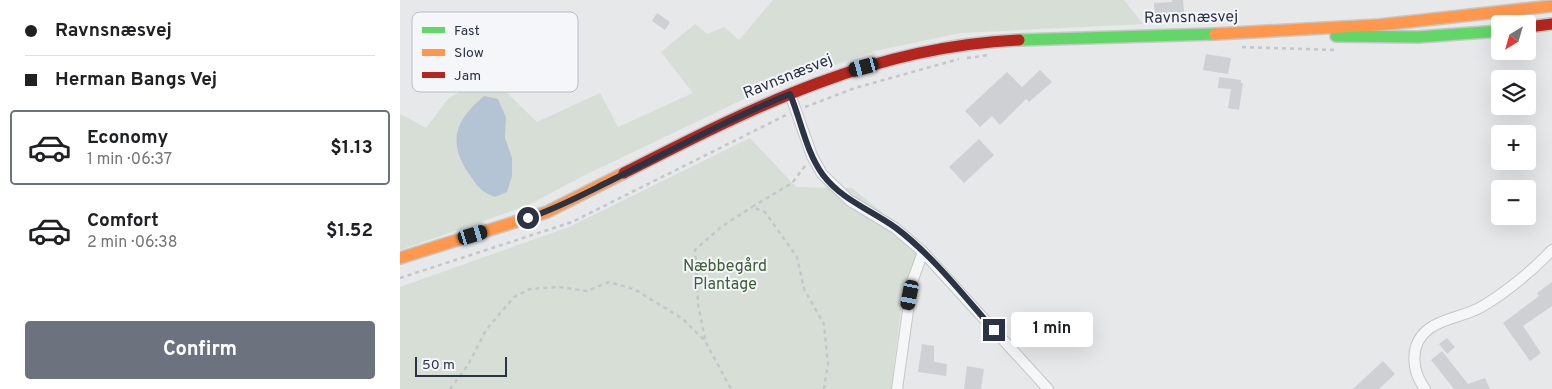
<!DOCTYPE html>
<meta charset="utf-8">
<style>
:root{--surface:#fff;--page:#f6f6f6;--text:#202124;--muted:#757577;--line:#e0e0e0;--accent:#6c737f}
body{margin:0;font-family:Overpass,sans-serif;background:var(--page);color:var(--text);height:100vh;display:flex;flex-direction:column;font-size:19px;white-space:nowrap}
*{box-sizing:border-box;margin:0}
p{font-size:16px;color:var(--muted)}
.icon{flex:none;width:28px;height:28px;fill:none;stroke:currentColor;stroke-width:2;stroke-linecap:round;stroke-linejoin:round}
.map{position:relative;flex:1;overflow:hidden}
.panel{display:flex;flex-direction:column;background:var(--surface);width:400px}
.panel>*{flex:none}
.guide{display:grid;align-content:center;height:110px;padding:0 25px;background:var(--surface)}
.needle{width:32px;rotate:217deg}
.fabs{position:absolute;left:1091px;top:15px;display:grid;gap:10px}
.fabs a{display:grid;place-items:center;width:45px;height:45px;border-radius:5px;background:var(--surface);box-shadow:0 5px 20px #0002;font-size:25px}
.scale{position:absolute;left:15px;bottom:12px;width:92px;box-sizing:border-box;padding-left:5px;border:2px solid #2b3445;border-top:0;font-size:14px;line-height:18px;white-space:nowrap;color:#2b3445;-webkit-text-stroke:4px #f4f6f9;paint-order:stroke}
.end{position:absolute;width:22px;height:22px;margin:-11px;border:6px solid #2b3445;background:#fff;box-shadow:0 0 0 2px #fff}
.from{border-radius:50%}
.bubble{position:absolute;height:35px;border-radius:5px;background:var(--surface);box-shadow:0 5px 20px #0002;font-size:16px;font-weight:700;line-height:35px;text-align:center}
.car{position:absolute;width:15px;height:30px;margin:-15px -8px;border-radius:6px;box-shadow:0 0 4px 1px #0007;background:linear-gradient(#222 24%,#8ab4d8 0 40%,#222 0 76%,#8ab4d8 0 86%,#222 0)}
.guide b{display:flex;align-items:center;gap:18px;height:48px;font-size:19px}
.guide b+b{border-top:1px solid var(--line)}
.guide i{width:12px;height:12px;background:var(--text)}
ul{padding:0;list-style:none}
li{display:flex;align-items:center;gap:15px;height:75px;margin:0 10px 8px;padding:0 15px;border:2px solid transparent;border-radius:5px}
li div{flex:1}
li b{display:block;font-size:19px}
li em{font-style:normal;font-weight:700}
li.current{border-color:var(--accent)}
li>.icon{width:45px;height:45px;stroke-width:1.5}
.action{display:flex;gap:10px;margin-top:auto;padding:10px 25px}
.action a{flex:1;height:58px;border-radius:5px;background:var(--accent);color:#fff;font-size:20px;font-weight:700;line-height:58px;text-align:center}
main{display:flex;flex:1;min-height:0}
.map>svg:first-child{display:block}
.green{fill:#d6ded6;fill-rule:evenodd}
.water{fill:#b4c4d5}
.building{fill:#ced0d3}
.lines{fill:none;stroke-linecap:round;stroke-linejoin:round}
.street-casing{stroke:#c4c6c8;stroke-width:12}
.fast-casing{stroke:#c4c6c8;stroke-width:14}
.slow-casing{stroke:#c4c6c8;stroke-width:14}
.jam-casing{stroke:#c4c6c8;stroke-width:14}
.path{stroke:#c5c6ca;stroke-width:2.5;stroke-dasharray:4 4;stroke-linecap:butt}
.street{stroke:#f5f6f7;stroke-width:10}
.fast{stroke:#63d668;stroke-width:11}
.slow{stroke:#ff974d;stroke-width:11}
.jam{stroke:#b3261e;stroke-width:11}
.route{stroke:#2b3445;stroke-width:6}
.labels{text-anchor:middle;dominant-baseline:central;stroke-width:4;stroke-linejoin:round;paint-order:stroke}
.street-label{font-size:16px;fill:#2b3445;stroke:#f4f6f9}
.park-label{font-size:16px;fill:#3f6138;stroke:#f4f6f9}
.key{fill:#f4f6f9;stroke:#b8bcc3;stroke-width:1}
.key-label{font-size:14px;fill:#2b3445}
</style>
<main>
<section class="panel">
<div class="guide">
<b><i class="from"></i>Ravnsnæsvej</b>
<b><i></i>Herman Bangs Vej</b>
</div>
<ul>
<li class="current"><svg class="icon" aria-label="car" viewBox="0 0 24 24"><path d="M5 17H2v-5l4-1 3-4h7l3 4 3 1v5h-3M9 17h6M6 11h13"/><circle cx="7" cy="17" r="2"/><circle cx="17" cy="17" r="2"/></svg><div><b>Economy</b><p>1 min · 06:37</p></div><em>$1.13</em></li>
<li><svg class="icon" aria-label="car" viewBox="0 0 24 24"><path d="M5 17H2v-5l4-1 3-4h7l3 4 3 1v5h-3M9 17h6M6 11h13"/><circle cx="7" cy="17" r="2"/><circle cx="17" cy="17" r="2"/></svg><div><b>Comfort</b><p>2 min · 06:38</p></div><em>$1.52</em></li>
</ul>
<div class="action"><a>Confirm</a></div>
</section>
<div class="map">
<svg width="1152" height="389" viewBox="0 0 1152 389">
<rect width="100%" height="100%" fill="#e6e8ea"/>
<g class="green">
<path d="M373 0H724L743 24 560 33 475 51 363 90 183 176 126 206 0 250V114L26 128 48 99 74 83 99 85 137 122 200 93 218 127 293 93 261 52 295 24 307 34 324 27 339 40ZM98 99 106 117 105 138Z"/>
<path d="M350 138 396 187 452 188 525 247 502 301 491 389H0V287L169 227Z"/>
</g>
<path class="water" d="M84 96 98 99 106 117 105 138 112 158V176L107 192 95 197C78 190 77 185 67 171 47 139 57 119 84 96Z"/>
<g class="building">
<path d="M772 0H783L784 12 755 16 754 3 772 2Z"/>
<path d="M257 13 270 22 265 30 252 21Z"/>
<path d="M806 54 831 58 828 74 803 70Z"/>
<path d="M640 70 652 82 629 102 626 99 600 125 592 116 580 127 565 111 607 72 622 87Z"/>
<path d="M819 77 841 80V83H843L839 110 828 108 831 89 818 88Z"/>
<path d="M579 139 594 155 564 183 549 167Z"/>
<path d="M1152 282V306L1123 326 1141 353 1130 361 1103 323 1139 296 1137 293Z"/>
<path d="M1047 338 1055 347 1047 354 1039 344Z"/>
<path d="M522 344 534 346V362L547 364 546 376 518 372Z"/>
<path d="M1042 351 1068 384 1085 378 1090 389H1054L1031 360Z"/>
<path d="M983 361 995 374 979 389H953Z"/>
<path d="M567 366 584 369 581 389H564Z"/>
</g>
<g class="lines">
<g class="street-casing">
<g id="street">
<path d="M390 94 412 156 422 174 449 200 495 228 523 252 648 389"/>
<path d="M497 389 512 282 523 252"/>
<path d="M1025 389C1011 370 1009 343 1030 328 1046 317 1067 316 1083 306 1109 290 1131 272 1152 250"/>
</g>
</g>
<g class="fast-casing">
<g id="fast">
<path d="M936 36 1018 37 1100 31"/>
<path d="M619 40 815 34"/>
</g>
</g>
<g class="slow-casing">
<g id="slow">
<path d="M815 34 979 25 1152 6"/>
<path d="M0 258 147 212 224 173"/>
</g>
</g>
<g class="jam-casing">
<g id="jam">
<path d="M1128 27 1152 24"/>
<path d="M224 173C354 107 470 47 619 40"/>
</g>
</g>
<g class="path">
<path d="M842 47 936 50"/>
<path d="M567 58 589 55"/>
<path d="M405 107 455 88 559 59"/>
<path d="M405 166 392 183 352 207 365 212 397 257 404 289 424 324 428 364 424 389"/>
<path d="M0 278 172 222 386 115"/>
<path d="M305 339 298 304 295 250 321 227 352 207"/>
<path d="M50 389 68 365 86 330 114 297 130 289 159 287 187 291 209 282 234 289 283 319 305 341 331 389"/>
</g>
<use href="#street" class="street"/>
<use href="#fast" class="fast"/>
<use href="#slow" class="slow"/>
<use href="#jam" class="jam"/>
</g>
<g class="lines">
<path class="route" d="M128 218C156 209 182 195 208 182 269 152 328 119 390 94 401 120 406 152 423 175 442 200 471 210 496 228 533 256 563 295 594 330"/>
</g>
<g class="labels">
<g class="street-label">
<text transform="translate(791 18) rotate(-1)">Ravnsnæsvej</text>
<text transform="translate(388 77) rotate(-22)">Ravnsnæsvej</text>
</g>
<g class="park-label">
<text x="325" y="267">Næbbegård<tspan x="325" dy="18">Plantage</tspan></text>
</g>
</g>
<rect x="12" y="12" width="166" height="80" rx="8" class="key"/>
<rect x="22" y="27" width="23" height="6" fill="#63d668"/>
<rect x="22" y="49" width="23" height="7" fill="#ff974d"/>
<rect x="22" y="72" width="23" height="6" fill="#b3261e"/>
<g class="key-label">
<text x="54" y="35">Fast</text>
<text x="54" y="57">Slow</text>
<text x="54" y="80">Jam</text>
</g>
</svg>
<div class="fabs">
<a><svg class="needle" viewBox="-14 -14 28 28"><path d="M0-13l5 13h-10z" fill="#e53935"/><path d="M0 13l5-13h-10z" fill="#757577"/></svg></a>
<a><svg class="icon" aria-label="layers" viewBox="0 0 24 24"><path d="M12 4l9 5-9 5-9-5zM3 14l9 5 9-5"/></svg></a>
<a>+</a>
<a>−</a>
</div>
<div class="scale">50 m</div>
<i class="end from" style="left:128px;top:218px"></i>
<i class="end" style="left:594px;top:330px"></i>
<div class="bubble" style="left:611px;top:312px;width:82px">1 min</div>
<i class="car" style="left:464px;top:67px;rotate:255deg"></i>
<i class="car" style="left:73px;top:235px;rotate:73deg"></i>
<i class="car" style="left:510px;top:295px;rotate:191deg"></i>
</div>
</main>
